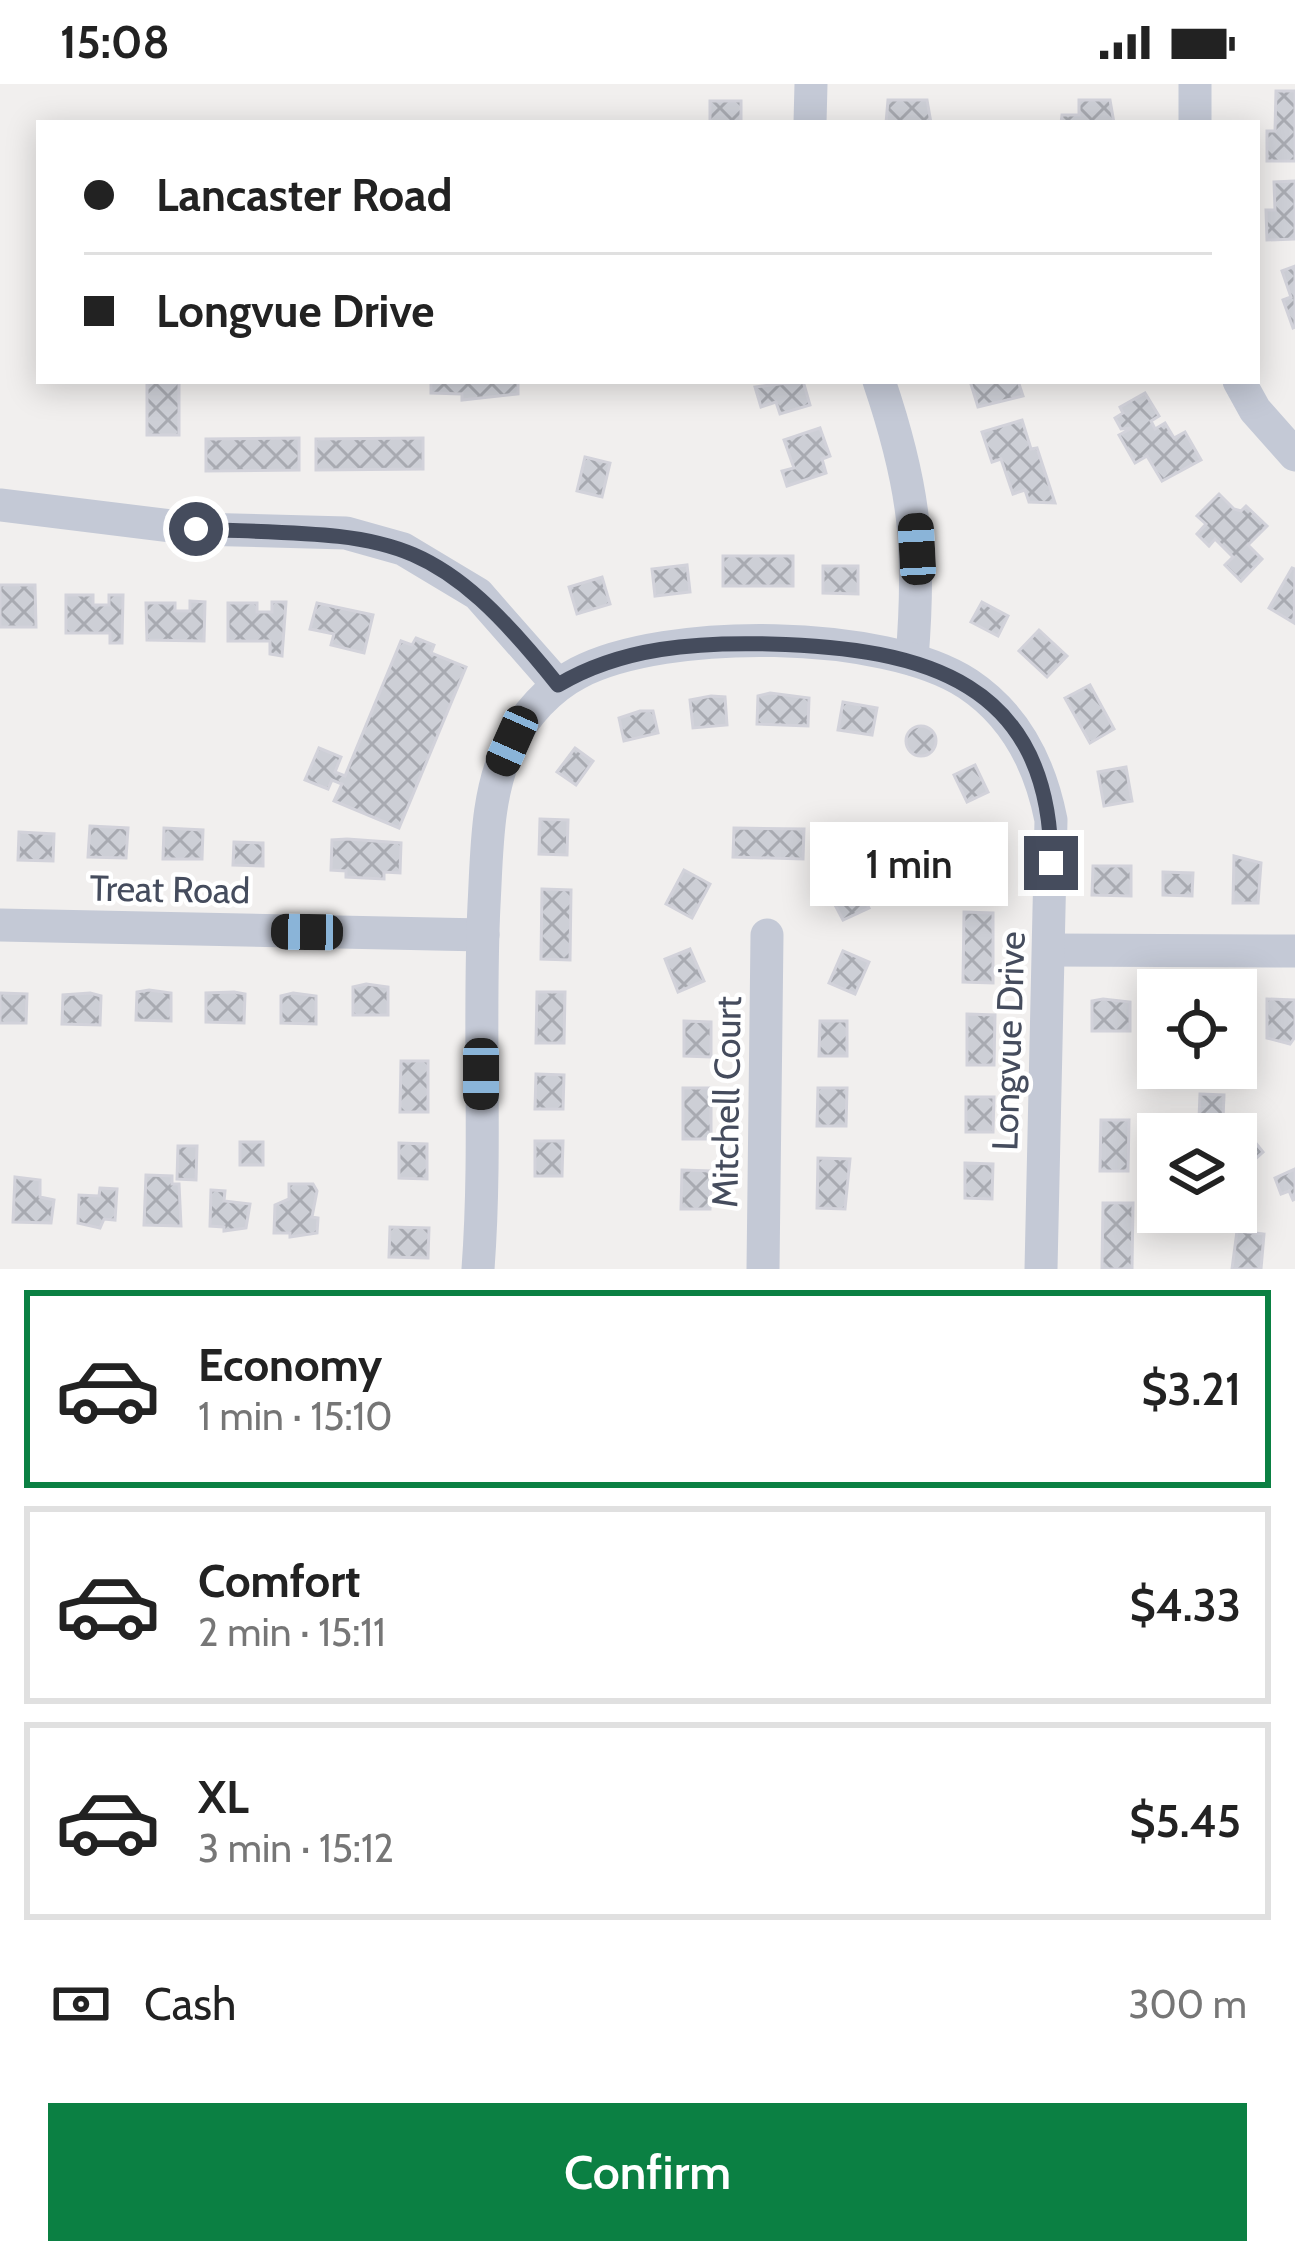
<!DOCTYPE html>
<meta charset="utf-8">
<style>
:root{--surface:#fff;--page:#f2f2f2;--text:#222;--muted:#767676;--line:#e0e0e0;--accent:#0b8043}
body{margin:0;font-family:Cabin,sans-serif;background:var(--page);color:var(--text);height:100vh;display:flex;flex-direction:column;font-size:45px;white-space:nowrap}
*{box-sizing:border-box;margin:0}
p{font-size:39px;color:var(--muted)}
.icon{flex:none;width:66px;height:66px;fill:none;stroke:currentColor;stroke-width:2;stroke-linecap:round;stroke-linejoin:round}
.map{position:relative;height:1185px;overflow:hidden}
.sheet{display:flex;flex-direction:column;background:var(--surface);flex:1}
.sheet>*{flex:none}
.hud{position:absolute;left:36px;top:36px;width:1224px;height:264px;border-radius:0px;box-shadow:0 6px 30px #0003;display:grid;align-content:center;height:264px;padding:0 48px;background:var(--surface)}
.tools{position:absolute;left:1137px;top:885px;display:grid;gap:24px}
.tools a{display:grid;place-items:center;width:120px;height:120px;border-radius:0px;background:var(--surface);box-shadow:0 6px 30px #0003;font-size:60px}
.end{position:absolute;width:54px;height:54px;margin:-27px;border:15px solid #454c5d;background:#fff;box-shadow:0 0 0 6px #fff}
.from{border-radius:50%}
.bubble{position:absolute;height:84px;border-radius:0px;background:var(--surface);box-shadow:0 6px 30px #0003;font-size:39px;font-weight:600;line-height:84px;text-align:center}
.car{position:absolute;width:36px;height:72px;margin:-36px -18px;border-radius:15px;box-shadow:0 0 9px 3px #0007;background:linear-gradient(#222 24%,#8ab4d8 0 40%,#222 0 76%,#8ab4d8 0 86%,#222 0)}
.hud b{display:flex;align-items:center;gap:42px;height:114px;font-size:45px}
.hud b+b{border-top:3px solid var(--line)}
.hud i{width:30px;height:30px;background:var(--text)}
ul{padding:21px 0 0;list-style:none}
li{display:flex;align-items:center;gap:36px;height:198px;margin:0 24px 18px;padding:0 24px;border:6px solid var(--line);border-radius:0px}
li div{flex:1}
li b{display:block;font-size:45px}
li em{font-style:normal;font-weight:600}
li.current{border-color:var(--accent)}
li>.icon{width:108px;height:108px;stroke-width:1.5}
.pay{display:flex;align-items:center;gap:30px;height:132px;padding:0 48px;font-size:45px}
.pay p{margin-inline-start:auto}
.primary-button{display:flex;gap:24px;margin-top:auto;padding:24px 48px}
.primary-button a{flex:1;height:138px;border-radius:0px;background:var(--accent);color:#fff;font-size:48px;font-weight:600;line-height:138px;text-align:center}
.status{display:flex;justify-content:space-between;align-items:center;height:84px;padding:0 60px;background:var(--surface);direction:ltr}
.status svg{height:33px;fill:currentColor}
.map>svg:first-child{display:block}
.building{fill:url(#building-cross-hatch);stroke:#d2d2da;stroke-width:3}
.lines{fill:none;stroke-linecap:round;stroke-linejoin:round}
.minor{stroke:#c4c9d6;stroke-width:33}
.route{stroke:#454c5d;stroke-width:15}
.labels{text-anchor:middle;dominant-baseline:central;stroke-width:9;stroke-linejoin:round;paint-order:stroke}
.street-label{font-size:36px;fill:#454c5d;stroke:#fff}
</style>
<div class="status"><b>15:08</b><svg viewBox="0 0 49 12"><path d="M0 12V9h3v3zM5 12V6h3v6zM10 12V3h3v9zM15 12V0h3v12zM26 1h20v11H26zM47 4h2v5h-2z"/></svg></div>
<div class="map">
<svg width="1295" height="1185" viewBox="0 0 1295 1185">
<defs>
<pattern id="building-cross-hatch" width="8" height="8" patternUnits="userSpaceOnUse" patternTransform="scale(3)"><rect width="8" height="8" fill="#cdcfd6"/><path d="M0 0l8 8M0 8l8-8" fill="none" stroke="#a8aab1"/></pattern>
</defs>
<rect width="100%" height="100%" fill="#f1efee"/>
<g class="building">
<path d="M1276 7H1295V77H1267V47H1275Z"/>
<path d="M888 16H927L931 39H886Z"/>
<path d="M1079 16H1110L1114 39H1061L1062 31H1079Z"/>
<rect x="710" y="17" width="31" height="22"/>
<path d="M1295 97V155L1267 156 1266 126H1275L1274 98Z"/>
<path d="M1295 182V243L1293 244 1283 216 1291 213 1282 187Z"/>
<rect x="147" y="297" width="32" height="54"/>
<path d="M431 297H518V310L462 316V310L431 309Z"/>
<path d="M803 297 810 321 780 330 776 318 761 323 755 303Z"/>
<path d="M970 297H1018L1023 312 978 323Z"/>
<path d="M1145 309 1159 332 1151 337 1155 345 1165 339 1174 354 1185 348 1201 376 1162 397 1147 372 1135 379 1119 351 1132 344 1121 345 1115 334 1123 329 1120 323Z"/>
<path d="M1022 336 1031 365 1037 364 1055 419 1029 418 1025 406 1013 410 1001 375 992 378 982 348Z"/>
<path d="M820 344 830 372 822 375 826 389 787 402 782 387 794 384 784 356Z"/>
<path d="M299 354V386L206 387V355Z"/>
<path d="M423 354V385L316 386V355Z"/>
<path d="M585 373 610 379 602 413 577 407Z"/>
<path d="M1219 410 1234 425 1241 427 1246 422 1267 442 1248 461 1262 475 1241 497 1225 481 1233 473 1215 455 1209 462 1197 450 1206 440 1197 432Z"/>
<rect x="723" y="472" width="70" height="30"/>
<path d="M687 481 690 508 655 512 652 485Z"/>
<path d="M823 482H858V510L823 509Z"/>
<path d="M1292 484 1295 485 1294 539 1269 524Z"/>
<path d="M602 493 610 520 577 530 569 503Z"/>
<path d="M0 501H35L36 543H0Z"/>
<path d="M66 511H93V521H109V511H123L122 559H110V549H66Z"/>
<path d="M190 517 205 518 204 557 147 556 146 519H175V527H190Z"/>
<path d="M272 518H286L282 572 270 570V557H228V519H257V528H272Z"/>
<path d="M982 518 1008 532 998 552 971 538Z"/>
<path d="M317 519 373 531 364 569 331 561 334 550 310 545Z"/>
<path d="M1039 546 1067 572 1047 593 1019 567Z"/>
<path d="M416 554 434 561 431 569 466 583 399 744 334 717 342 700 332 696 328 705 305 696 319 664 341 673 335 688 345 692 401 557 412 561Z"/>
<path d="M1090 601 1114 645 1090 659 1065 614Z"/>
<path d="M770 609 809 614 808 642 757 640 758 612Z"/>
<path d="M711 612 725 613 727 641 693 644 690 616Z"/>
<path d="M843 618 877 624 872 651 838 646Z"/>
<path d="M640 627H653L658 649 624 657 619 634Z"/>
<circle cx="921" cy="657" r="15"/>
<path d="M575 664 593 677 576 701 557 688Z"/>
<path d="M975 681 988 708 967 718 954 691Z"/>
<path d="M1126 683 1132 717 1104 722 1098 688Z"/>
<path d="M540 735 568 736 567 771 539 770Z"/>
<path d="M90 742 128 744 126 774 88 773Z"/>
<path d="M164 744 203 746 202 775H163Z"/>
<path d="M734 744 804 745 803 775 733 773Z"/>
<path d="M19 748 54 750 53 777 18 776Z"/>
<path d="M347 755 401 759 400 789 384 788V795L346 793V787L331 786 332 756Z"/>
<path d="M234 758 263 759V782L233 781Z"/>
<path d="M970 758H997V793L969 792Z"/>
<path d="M1234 772 1261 779 1258 819H1233Z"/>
<path d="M1093 782H1131V812L1092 811Z"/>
<path d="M684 786 710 800 692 834 666 820Z"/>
<path d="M1163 788 1193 789 1192 812 1163 811Z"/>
<path d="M852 789 869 824 843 836 825 802Z"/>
<path d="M542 805 571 806 570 876 541 875Z"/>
<path d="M964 828 993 829V899L963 898Z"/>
<path d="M690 865 704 897 678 908 665 875Z"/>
<path d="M843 867 869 878 855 910 829 899Z"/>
<path d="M366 900 388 903V931H353V903Z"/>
<path d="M149 906 171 909V937L136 936 137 908Z"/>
<path d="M234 908 245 910 244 939 206 938V909Z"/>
<path d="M537 908H565L564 959H536Z"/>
<path d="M0 909 27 910 26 939H0Z"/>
<path d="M90 909 101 912 100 941 62 940 63 911Z"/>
<path d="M293 909 316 912V940L281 939V912Z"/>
<path d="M1103 915 1130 918V947H1092V917Z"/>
<path d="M1267 915 1295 916V953L1290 960 1267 954Z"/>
<path d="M1236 916H1250L1252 924 1251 975H1236Z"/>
<path d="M967 930 995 931 994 981H967Z"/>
<path d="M684 937 711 938V973L684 972Z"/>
<path d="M820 937H847V972H819Z"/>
<path d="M401 977H428V1028H400Z"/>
<path d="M536 990 564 991 563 1025H535Z"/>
<rect x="683" y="1004" width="28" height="51"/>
<path d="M818 1004H847L846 1042H817Z"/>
<path d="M1200 1010 1224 1011 1223 1035H1199Z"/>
<path d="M966 1013H994L993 1048H966Z"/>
<path d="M1101 1036H1129L1128 1087H1100Z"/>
<path d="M1246 1047 1263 1068 1245 1084 1236 1073V1056Z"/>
<path d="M535 1057H563L562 1092H535Z"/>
<rect x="240" y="1058" width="23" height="23"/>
<path d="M399 1059 427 1060V1095L399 1094Z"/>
<path d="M178 1062H197L196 1096 177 1095Z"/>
<path d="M818 1074 850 1075 845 1125 817 1124Z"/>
<path d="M965 1079 993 1080 992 1115 965 1114Z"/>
<path d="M1295 1085V1115L1293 1116 1289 1107 1281 1110 1275 1094Z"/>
<path d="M682 1086 711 1087 710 1125H681Z"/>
<path d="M146 1091 172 1092V1100H179L181 1142 144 1141Z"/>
<path d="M15 1093 40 1096V1113L54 1116 51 1139 13 1138Z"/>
<path d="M289 1100H313L317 1107 312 1133 318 1134 317 1149 290 1153V1149H274L275 1121 289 1115Z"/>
<path d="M100 1104 117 1105 115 1136 104 1135 100 1144 78 1139 79 1111 99 1112Z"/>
<path d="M211 1106 225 1107 224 1117 250 1120 246 1144 224 1147V1143L210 1142Z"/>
<path d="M1103 1119H1133L1132 1185H1102Z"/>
<path d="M390 1143 429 1144 428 1174 389 1173Z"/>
<path d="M1237 1147 1264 1150 1261 1185H1232Z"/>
</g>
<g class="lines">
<g class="minor">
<path d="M810 39 811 0"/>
<path d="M1195 39V0"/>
<path d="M879 297C915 403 921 464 912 575"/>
<path d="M1239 297 1255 326 1295 371"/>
<path d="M0 421 196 445 346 449 403 465 478 510 558 601"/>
<path d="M0 841 483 851"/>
<path d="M1051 866 1295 867"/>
<path d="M478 1185C487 1064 478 942 484 821 487 768 486 709 510 660 525 631 549 604 578 589 666 543 885 545 968 600 1016 632 1040 680 1051 736L1041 1185"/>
<path d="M763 1185 767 851"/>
</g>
</g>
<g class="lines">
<path class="route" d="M196 445C389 453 430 441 558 601 622 563 697 558 770 560 925 564 1051 598 1051 779"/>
</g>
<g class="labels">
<g class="street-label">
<text transform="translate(170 805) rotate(1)">Treat Road</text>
<text transform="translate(1008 957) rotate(-88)">Longvue Drive</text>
<text transform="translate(726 1018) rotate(-89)">Mitchell Court</text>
</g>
</g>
</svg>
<div class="tools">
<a><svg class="icon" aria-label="locate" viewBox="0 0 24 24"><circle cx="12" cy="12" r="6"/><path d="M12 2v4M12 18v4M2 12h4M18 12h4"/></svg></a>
<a><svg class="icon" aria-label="layers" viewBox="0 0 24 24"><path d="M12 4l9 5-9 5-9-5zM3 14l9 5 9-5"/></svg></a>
</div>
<i class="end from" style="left:196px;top:445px"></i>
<i class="end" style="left:1051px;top:779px"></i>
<div class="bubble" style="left:810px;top:738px;width:198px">1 min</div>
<i class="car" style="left:917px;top:465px;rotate:357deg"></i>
<i class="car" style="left:512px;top:657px;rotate:204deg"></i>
<i class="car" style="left:307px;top:848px;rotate:271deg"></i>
<i class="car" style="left:481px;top:990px;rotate:180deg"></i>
<div class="hud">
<b><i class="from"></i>Lancaster Road</b>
<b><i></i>Longvue Drive</b>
</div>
</div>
<section class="sheet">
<ul>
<li class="current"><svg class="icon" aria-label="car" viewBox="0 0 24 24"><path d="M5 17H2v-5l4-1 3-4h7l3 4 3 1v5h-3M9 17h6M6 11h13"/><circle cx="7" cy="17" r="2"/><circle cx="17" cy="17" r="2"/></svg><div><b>Economy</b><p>1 min · 15:10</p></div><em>$3.21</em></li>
<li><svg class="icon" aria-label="car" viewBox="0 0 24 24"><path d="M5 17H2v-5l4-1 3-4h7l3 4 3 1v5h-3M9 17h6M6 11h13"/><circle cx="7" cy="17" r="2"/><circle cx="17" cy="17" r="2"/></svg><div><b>Comfort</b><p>2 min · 15:11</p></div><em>$4.33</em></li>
<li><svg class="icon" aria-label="car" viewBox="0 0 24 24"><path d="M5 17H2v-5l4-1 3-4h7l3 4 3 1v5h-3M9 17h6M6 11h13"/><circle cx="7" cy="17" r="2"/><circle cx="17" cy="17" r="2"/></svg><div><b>XL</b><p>3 min · 15:12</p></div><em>$5.45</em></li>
</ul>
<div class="pay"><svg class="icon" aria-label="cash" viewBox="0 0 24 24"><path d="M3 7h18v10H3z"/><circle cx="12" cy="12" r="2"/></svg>Cash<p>300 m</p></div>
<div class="primary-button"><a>Confirm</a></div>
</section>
